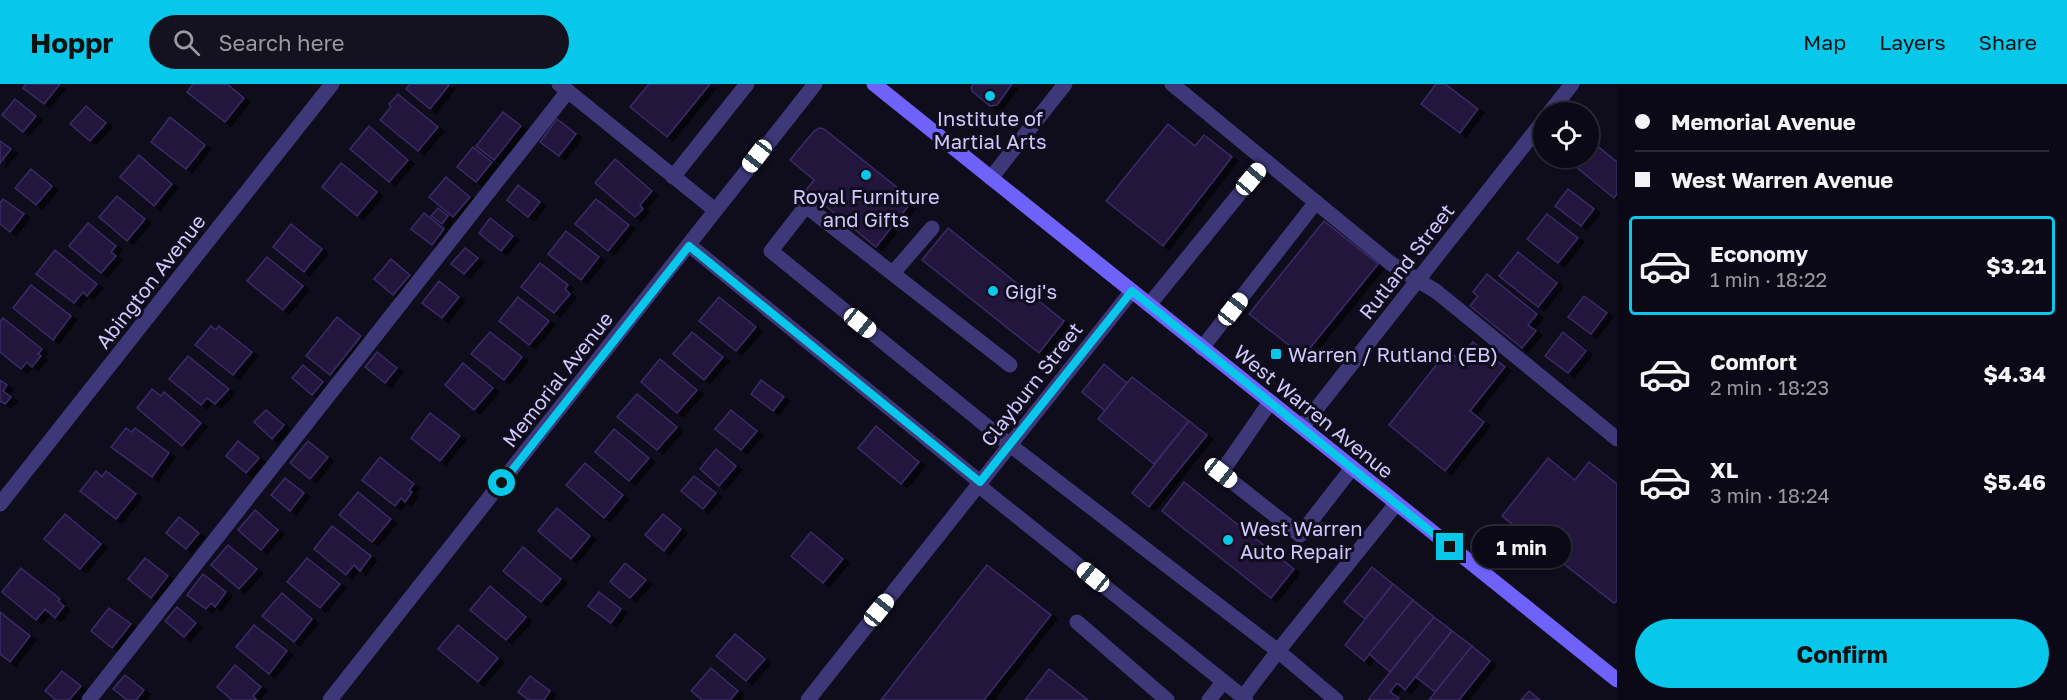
<!DOCTYPE html>
<meta charset="utf-8">
<style>
:root{--surface:#0b0915;--page:#14121e;--text:#f1f3f6;--muted:#9a9aa0;--line:#2b2a34;--accent:#07c8ea}
body{margin:0;font-family:"Golos Text",sans-serif;background:var(--page);color:var(--text);height:100vh;display:flex;flex-direction:column;font-size:22px;white-space:nowrap}
*{box-sizing:border-box;margin:0}
p{font-size:20px;color:var(--muted)}
.icon{flex:none;width:33px;height:33px;fill:none;stroke:currentColor;stroke-width:2;stroke-linecap:round;stroke-linejoin:round}
.map{position:relative;flex:1;overflow:hidden}
.panel{display:flex;flex-direction:column;background:var(--surface);width:450px}
.panel>*{flex:none}
.hud{display:grid;align-content:center;height:132px;padding:0 18px;background:var(--surface)}
.controls{position:absolute;left:1533px;top:18px;display:grid;gap:12px}
.controls a{display:grid;place-items:center;width:66px;height:66px;border-radius:50%;background:var(--surface);box-shadow:0 2px 4px #0004,0 0 0 2px var(--line);font-size:30px}
.end{position:absolute;width:27px;height:27px;margin:-14px;border:8px solid #07c8ea;background:#111;box-shadow:0 0 0 3px #111}
.from{border-radius:50%}
.bubble{position:absolute;height:42px;border-radius:21px;background:var(--surface);box-shadow:0 2px 4px #0004,0 0 0 2px var(--line);font-size:20px;font-weight:700;line-height:42px;text-align:center}
.car{position:absolute;width:18px;height:36px;margin:-18px -9px;border-radius:8px;box-shadow:0 0 4px 2px #0007;background:linear-gradient(#fff 24%,#345 0 40%,#fff 0 76%,#345 0 86%,#fff 0)}
.hud b{display:flex;align-items:center;gap:21px;height:57px;font-size:22px}
.hud b+b{border-top:2px solid var(--line)}
.hud i{width:15px;height:15px;background:var(--text)}
ul{padding:0;list-style:none}
li{display:flex;align-items:center;gap:18px;height:99px;margin:0 12px 9px;padding:0 6px;border:3px solid transparent;border-radius:6px}
li div{flex:1}
li b{display:block;font-size:22px}
li em{font-style:normal;font-weight:700}
li.on{border-color:var(--accent)}
li>.icon{width:54px;height:54px;stroke-width:1.5}
.button{display:flex;gap:12px;margin-top:auto;padding:12px 18px}
.button a{flex:1;height:69px;border-radius:36px;background:var(--accent);color:#111;font-size:24px;font-weight:700;line-height:69px;text-align:center}
header{display:flex;align-items:center;gap:36px;box-sizing:border-box;height:84px;padding:0 30px;background:var(--accent);color:#111}
header strong{font-size:28px}
nav{display:flex;gap:33px;margin-inline-start:auto;font-size:21px}
.search{width:420px;height:54px;background:var(--page);display:flex;align-items:center;gap:15px;box-sizing:border-box;padding:0 21px;border-radius:33px;color:var(--muted);font-size:22px}
main{display:flex;flex:1;min-height:0}
.map>svg:first-child{display:block}
.building{fill:#21183c;stroke:#3a2b67;stroke-width:1.5;filter:url(#shadow)}
.lines{fill:none;stroke-linecap:round;stroke-linejoin:round}
.service{stroke:#3e3879;stroke-width:15}
.minor{stroke:#3e3879;stroke-width:15}
.secondary{stroke:#6e62fa;stroke-width:15}
.route{stroke:#07c8ea;stroke-width:8}
.poi-dot{fill:#07c8ea;stroke:#0f0c1c;stroke-width:2}
.labels{text-anchor:middle;dominant-baseline:central;stroke-width:6;stroke-linejoin:round;paint-order:stroke}
.poi-label{font-size:20px;fill:#d1c8fd;stroke:#0f0c1c;text-anchor:start}
.street-label{font-size:20px;fill:#d1c8fd;stroke:#0f0c1c}
</style>
<header>
<strong>Hoppr</strong>
<div class="search"><svg class="icon" aria-label="search" viewBox="0 0 24 24"><circle cx="10" cy="10" r="6"/><path d="M15 15l6 6"/></svg>Search here</div>
<nav><a>Map</a><a>Layers</a><a>Share</a></nav>
</header>
<main>
<div class="map">
<svg width="1617" height="616" viewBox="0 0 1617 616">
<defs>
<filter id="shadow"><feDropShadow dx="6" dy="4" stdDeviation="0" flood-color="#0009"/></filter>
</defs>
<rect width="100%" height="100%" fill="#0f0c1c"/>
<g class="building">
<path d="M26 0H60L44 20 23 4Z"/>
<path d="M193 0H227L244 14 225 38 187 8Z"/>
<path d="M410 0H448L449 1 430 25 406 5Z"/>
<path d="M649 0H710L667 53 630 23Z"/>
<path d="M973 0H1012L997 21 990 22 972 7 971 4Z"/>
<path d="M1436 0H1445L1478 25 1460 49 1421 20Z"/>
<path d="M398 10 438 43 418 67 380 36 391 23 389 20Z"/>
<path d="M15 15 36 32 23 48 2 31Z"/>
<path d="M86 22 106 39 90 57 70 40Z"/>
<path d="M503 28 521 42 494 76 476 62Z"/>
<path d="M170 33 205 61 186 85 151 58Z"/>
<path d="M557 35 576 50 559 72 540 58Z"/>
<path d="M1168 40 1195 62 1204 51 1232 73 1163 162 1106 117Z"/>
<path d="M369 42 408 76 389 98 350 65Z"/>
<path d="M819 44 824 45 913 116 876 163 806 106 814 96 790 76 814 47Z"/>
<path d="M0 57 11 65 0 79Z"/>
<path d="M1595 60 1617 78V110L1614 114 1576 83 1584 74H1588V68Z"/>
<path d="M473 63 492 78 476 98 457 83Z"/>
<path d="M139 71 172 100 154 122 120 93Z"/>
<path d="M615 75 652 107 640 121 643 125 635 133 595 99Z"/>
<path d="M341 79 377 108 357 132 322 103Z"/>
<path d="M31 85 52 102 36 121 15 104Z"/>
<path d="M446 93 470 113 453 133 429 113Z"/>
<path d="M518 101 540 118 528 133 507 116Z"/>
<path d="M1568 105 1594 125 1581 142 1555 122Z"/>
<path d="M117 112 145 135 127 157 99 133Z"/>
<path d="M3 115 24 130 10 148 0 140V119Z"/>
<path d="M596 115 629 141 608 167 575 140Z"/>
<path d="M438 124 448 132 442 140 431 132Z"/>
<path d="M424 129 444 145 432 161 411 145Z"/>
<path d="M1547 130 1578 154 1558 179 1527 155Z"/>
<path d="M490 134 513 152 501 167 479 149Z"/>
<path d="M1324 137 1378 180 1306 269H1299L1249 230Z"/>
<path d="M88 139 116 162 111 168 116 172 101 189 69 162Z"/>
<path d="M291 140 322 165 304 188 273 163Z"/>
<path d="M948 144 1064 237 1039 269 922 176Z"/>
<path d="M566 147 599 173 581 196 548 170Z"/>
<path d="M465 164 478 174 464 190 451 180Z"/>
<path d="M55 166 97 200 87 212 83 208 74 219 36 190Z"/>
<path d="M1518 168 1557 199 1538 223 1499 192Z"/>
<path d="M267 173 303 202 283 226 247 197Z"/>
<path d="M391 175 410 191 393 211 374 195Z"/>
<path d="M540 179 568 201 565 205 570 210 554 229 521 203Z"/>
<path d="M1487 190 1537 230 1528 241 1536 247 1522 264 1470 222 1478 212 1473 208Z"/>
<path d="M439 197 459 213 442 234 422 219Z"/>
<path d="M31 201 71 232 53 256 13 224Z"/>
<path d="M1584 212 1607 229 1591 250 1568 233Z"/>
<path d="M518 213 549 237 529 261 499 237Z"/>
<path d="M719 213 756 243 736 267 699 237Z"/>
<path d="M337 233 361 252 330 291 306 272Z"/>
<path d="M3 234 42 265 38 270 41 272 32 283 27 278 21 285 0 268V238Z"/>
<path d="M211 242 216 246 219 242 252 268 233 291 195 261Z"/>
<path d="M490 248 522 273 504 296 471 270Z"/>
<path d="M692 248 723 273 704 296 673 270Z"/>
<path d="M1563 248 1586 267 1568 289 1545 272Z"/>
<path d="M1473 258 1505 283 1470 327 1484 338 1445 387 1389 341 1448 266 1459 275Z"/>
<path d="M377 268 397 284 385 299 365 283Z"/>
<path d="M188 272 229 305 215 320 207 314 201 321 169 295Z"/>
<path d="M660 275 697 306 677 329 641 298Z"/>
<path d="M463 279 493 304 474 326 445 301Z"/>
<path d="M1104 280 1127 299 1105 327 1082 308Z"/>
<path d="M303 281 323 298 312 311 292 294Z"/>
<path d="M1132 293 1189 337 1154 380 1098 335Z"/>
<path d="M0 296 7 301 3 307 11 313 5 320 0 317Z"/>
<path d="M761 296 784 313 773 327 751 310Z"/>
<path d="M152 305 161 312 164 308 201 339 182 362 137 324Z"/>
<path d="M637 310 677 343 657 366 617 333Z"/>
<path d="M266 326 284 341 272 355 254 338Z"/>
<path d="M731 326 757 347 741 366 715 345Z"/>
<path d="M430 329 460 352 440 377 411 354Z"/>
<path d="M1189 337 1207 351 1149 423 1132 409Z"/>
<path d="M876 342 919 378 901 400 858 364Z"/>
<path d="M126 344 132 348 135 344 169 369 152 393 111 363Z"/>
<path d="M614 345 649 374 629 397 595 368Z"/>
<path d="M238 357 259 374 246 389 226 372Z"/>
<path d="M308 357 328 373 310 395 290 379Z"/>
<path d="M716 365 736 382 719 402 700 385Z"/>
<path d="M380 373 414 400 409 406 412 408 405 418 401 414 395 422 362 396Z"/>
<path d="M1548 374 1575 396 1589 378 1617 400V517L1614 519 1502 432Z"/>
<path d="M585 379 623 411 604 434 566 401Z"/>
<path d="M96 387 102 393 106 387 136 410 116 435 80 407Z"/>
<path d="M694 392 716 409 703 425 681 407Z"/>
<path d="M285 394 304 409 290 427 271 411Z"/>
<path d="M1184 398 1294 485 1271 514 1162 427Z"/>
<path d="M358 408 391 435 372 458 339 431Z"/>
<path d="M557 424 590 452 571 475 538 447Z"/>
<path d="M255 426 278 446 261 466 238 446Z"/>
<path d="M65 430 101 460 80 485 44 455Z"/>
<path d="M663 430 681 445 664 467 645 451Z"/>
<path d="M179 433 199 449 186 465 166 449Z"/>
<path d="M332 442 371 472 360 487 354 481 346 491 314 465Z"/>
<path d="M811 448 843 475 823 499 791 472Z"/>
<path d="M228 461 257 485 239 505 211 481Z"/>
<path d="M523 463 561 495 541 518 503 487Z"/>
<path d="M145 474 168 492 151 514 128 495Z"/>
<path d="M307 474 340 500 320 524 287 498Z"/>
<path d="M625 479 646 496 630 514 610 498Z"/>
<path d="M987 481 1051 531 984 616H881Z"/>
<path d="M1372 483 1393 500 1365 535 1344 518Z"/>
<path d="M21 484 60 515 58 517 64 522 55 534 45 525 36 536 2 508Z"/>
<path d="M203 490 226 508 215 523 211 519 206 525 187 511Z"/>
<path d="M1393 500 1413 516 1364 577 1345 561Z"/>
<path d="M490 502 526 533 506 556 470 526Z"/>
<path d="M599 508 621 525 611 539 588 522Z"/>
<path d="M282 509 312 535 294 558 262 532Z"/>
<path d="M1413 516 1434 533 1390 588 1369 570Z"/>
<path d="M177 523 196 539 184 553 165 537Z"/>
<path d="M109 524 131 540 112 564 91 547Z"/>
<path d="M0 528 30 552 10 578 0 570Z"/>
<path d="M1434 533 1452 547 1405 606 1397 599 1390 608 1399 614 1397 616H1368Z"/>
<path d="M254 541 287 567 269 590 236 563Z"/>
<path d="M458 541 498 574 478 598 438 565Z"/>
<path d="M1452 547 1472 562 1435 608 1416 593Z"/>
<path d="M735 550 765 575 746 597 716 572Z"/>
<path d="M1472 562 1490 577 1459 616H1429Z"/>
<path d="M235 581 261 603 253 612 257 616H232L217 603Z"/>
<path d="M711 584 738 607 730 616H702L691 607Z"/>
<path d="M1049 585 1088 616H1025Z"/>
<path d="M62 587 81 602 69 616H56L45 607Z"/>
<path d="M125 591 144 606 136 616H127L113 605Z"/>
<path d="M530 592 550 607 544 616H529L518 608Z"/>
<path d="M1529 607 1540 616H1521Z"/>
</g>
<g class="lines">
<g class="service">
<path d="M559 0 715 126"/>
<path d="M1172 0 1390 179 1437 208 1617 355"/>
<path d="M673 93 747 0"/>
<path d="M689 161 980 398"/>
<path d="M893 189 932 144"/>
<path d="M1149 221 1266 77"/>
<path d="M1202 264 1316 118"/>
<path d="M1010 281 806 122 771 167 1010 361 1278 567 1336 616"/>
<path d="M1270 318 1221 389 1300 451 1352 384"/>
<path d="M978 401 1243 613"/>
<path d="M1077 538 1167 616"/>
<path d="M89 616 568 7"/>
<path d="M1209 616 1223 598"/>
<path d="M1246 616 1243 613 1278 567"/>
</g>
<g class="minor">
<path d="M1550 28 1572 0"/>
<path d="M991 94 1065 0"/>
<path d="M1302 343 1544 36"/>
<path d="M0 420 332 0"/>
<path d="M1278 567 1396 420"/>
<path d="M330 616 815 0"/>
<path d="M808 616 1132 207"/>
</g>
<path class="secondary" d="M874 0 1617 596"/>
</g>
<g class="lines">
<path class="route" d="M502 399 689 162 980 398 1132 207 1450 463"/>
</g>
<g class="poi-dot">
<circle cx="990" cy="12" r="6"/>
<circle cx="866" cy="91" r="6"/>
<circle cx="993" cy="207" r="6"/>
<rect x="1270" y="264" width="12" height="12" rx="3"/>
<circle cx="1228" cy="456" r="6"/>
</g>
<g class="labels">
<g class="poi-label">
<text x="990" y="34" text-anchor="middle">Institute of<tspan x="990" dy="23">Martial Arts</tspan></text>
<text x="866" y="112" text-anchor="middle">Royal Furniture<tspan x="866" dy="23">and Gifts</tspan></text>
<text x="1005" y="207">Gigi's</text>
<text x="1288" y="270">Warren / Rutland (EB)</text>
<text x="1240" y="444">West Warren<tspan x="1240" dy="23">Auto Repair</tspan></text>
</g>
<g class="street-label">
<text transform="translate(1406 177) rotate(-52)">Rutland Street</text>
<text transform="translate(150 197) rotate(-52)">Abington Avenue</text>
<text transform="translate(557 295) rotate(-52)">Memorial Avenue</text>
<text transform="translate(1031 300) rotate(-52)">Clayburn Street</text>
<text transform="translate(1314 327) rotate(39)">West Warren Avenue</text>
</g>
</g>
</svg>
<div class="controls">
<a><svg class="icon" aria-label="locate" viewBox="0 0 24 24"><circle cx="12" cy="12" r="6"/><path d="M12 2v4M12 18v4M2 12h4M18 12h4"/></svg></a>
</div>
<i class="end from" style="left:502px;top:399px"></i>
<i class="end" style="left:1450px;top:463px"></i>
<div class="bubble" style="left:1472px;top:442px;width:99px">1 min</div>
<i class="car" style="left:757px;top:72px;rotate:218deg"></i>
<i class="car" style="left:1251px;top:95px;rotate:40deg"></i>
<i class="car" style="left:1233px;top:225px;rotate:38deg"></i>
<i class="car" style="left:860px;top:239px;rotate:129deg"></i>
<i class="car" style="left:1221px;top:389px;rotate:128deg"></i>
<i class="car" style="left:1093px;top:493px;rotate:309deg"></i>
<i class="car" style="left:879px;top:526px;rotate:39deg"></i>
</div>
<section class="panel">
<div class="hud">
<b><i class="from"></i>Memorial Avenue</b>
<b><i></i>West Warren Avenue</b>
</div>
<ul>
<li class="on"><svg class="icon" aria-label="car" viewBox="0 0 24 24"><path d="M5 17H2v-5l4-1 3-4h7l3 4 3 1v5h-3M9 17h6M6 11h13"/><circle cx="7" cy="17" r="2"/><circle cx="17" cy="17" r="2"/></svg><div><b>Economy</b><p>1 min · 18:22</p></div><em>$3.21</em></li>
<li><svg class="icon" aria-label="car" viewBox="0 0 24 24"><path d="M5 17H2v-5l4-1 3-4h7l3 4 3 1v5h-3M9 17h6M6 11h13"/><circle cx="7" cy="17" r="2"/><circle cx="17" cy="17" r="2"/></svg><div><b>Comfort</b><p>2 min · 18:23</p></div><em>$4.34</em></li>
<li><svg class="icon" aria-label="car" viewBox="0 0 24 24"><path d="M5 17H2v-5l4-1 3-4h7l3 4 3 1v5h-3M9 17h6M6 11h13"/><circle cx="7" cy="17" r="2"/><circle cx="17" cy="17" r="2"/></svg><div><b>XL</b><p>3 min · 18:24</p></div><em>$5.46</em></li>
</ul>
<div class="button"><a>Confirm</a></div>
</section>
</main>
